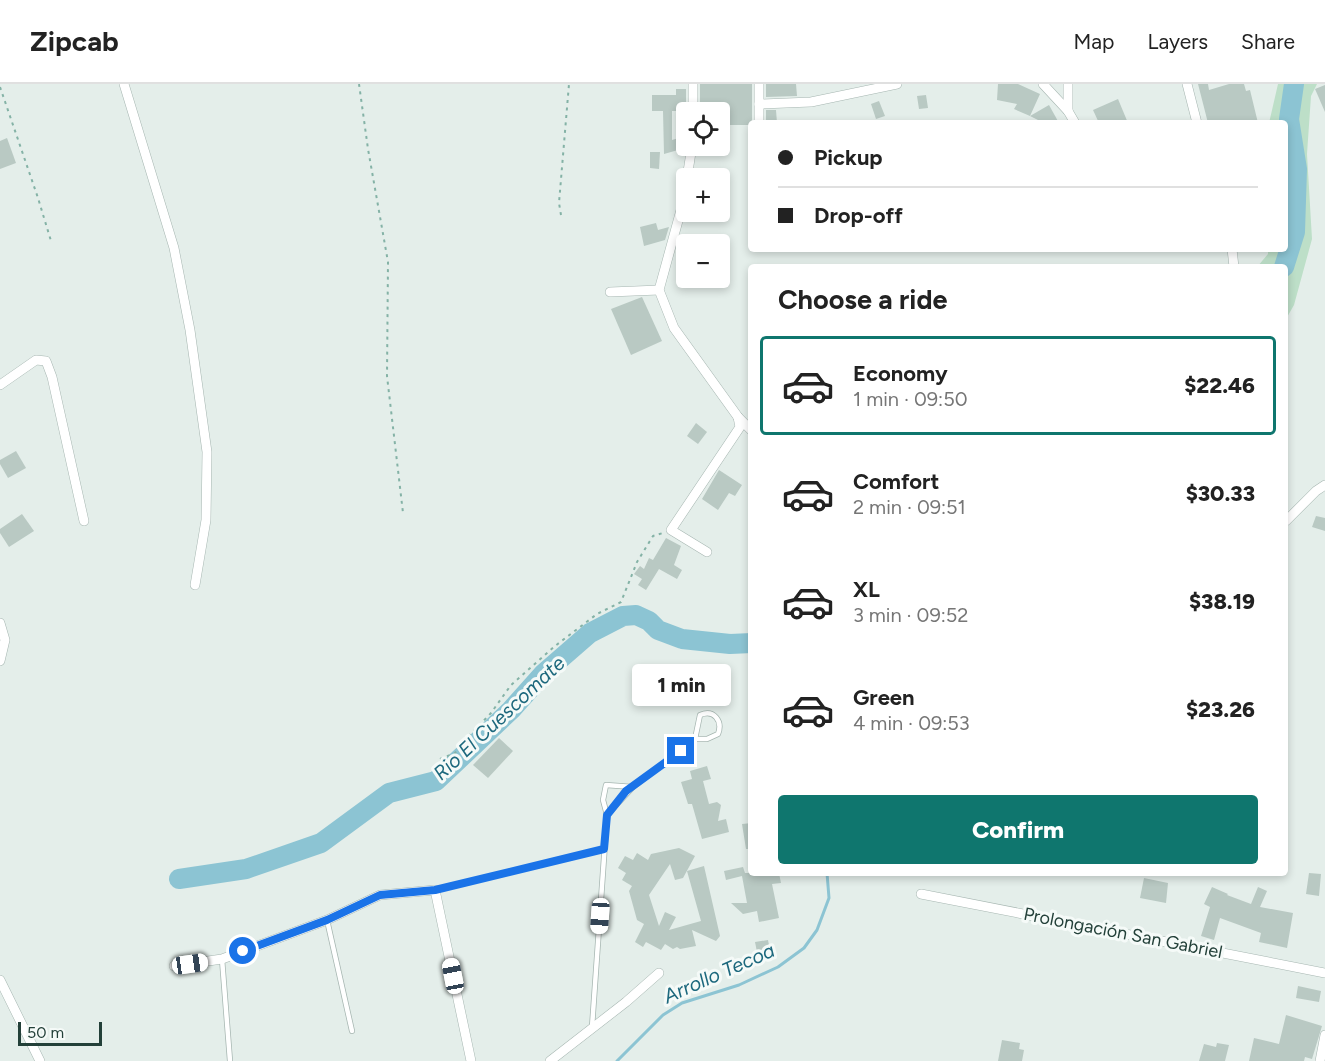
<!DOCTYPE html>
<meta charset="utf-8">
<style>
:root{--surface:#fff;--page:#f2f2f2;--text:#222;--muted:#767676;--line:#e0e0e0;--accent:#0f766e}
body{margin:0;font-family:Figtree,sans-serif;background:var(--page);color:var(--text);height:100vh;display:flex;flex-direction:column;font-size:22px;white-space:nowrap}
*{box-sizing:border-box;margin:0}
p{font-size:20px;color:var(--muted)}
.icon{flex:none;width:33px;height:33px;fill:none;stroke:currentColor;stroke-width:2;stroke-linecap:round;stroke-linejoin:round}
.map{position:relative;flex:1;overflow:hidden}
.panel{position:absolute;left:748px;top:180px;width:540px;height:612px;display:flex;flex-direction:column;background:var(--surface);border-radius:6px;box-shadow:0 3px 9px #0003}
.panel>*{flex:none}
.hud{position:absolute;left:748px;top:36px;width:540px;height:132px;border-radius:6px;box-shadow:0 3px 9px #0003;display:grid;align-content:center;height:132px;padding:0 30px;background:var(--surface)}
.controls{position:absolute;left:676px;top:18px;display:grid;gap:12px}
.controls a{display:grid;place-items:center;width:54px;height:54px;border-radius:6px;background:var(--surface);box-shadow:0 3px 9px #0003;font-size:30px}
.scale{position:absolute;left:18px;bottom:15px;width:84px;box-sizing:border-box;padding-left:6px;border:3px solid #234039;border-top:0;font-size:16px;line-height:21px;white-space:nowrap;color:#234039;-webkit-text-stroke:4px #f5faf8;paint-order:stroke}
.end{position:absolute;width:27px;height:27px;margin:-14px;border:8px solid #1a73e8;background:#fff;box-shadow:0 0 0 3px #fff}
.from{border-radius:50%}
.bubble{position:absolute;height:42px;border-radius:6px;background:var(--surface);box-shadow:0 3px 9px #0003;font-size:20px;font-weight:800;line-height:42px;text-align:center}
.car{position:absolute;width:18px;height:36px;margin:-18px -9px;border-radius:8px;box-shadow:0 0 4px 2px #0007;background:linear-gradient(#fff 24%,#345 0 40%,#fff 0 76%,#345 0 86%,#fff 0)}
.hud b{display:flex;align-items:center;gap:21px;height:57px;font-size:22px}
.hud b+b{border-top:2px solid var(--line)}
.hud i{width:15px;height:15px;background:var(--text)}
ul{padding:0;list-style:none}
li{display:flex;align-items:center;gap:18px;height:99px;margin:0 12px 9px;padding:0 18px;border:3px solid transparent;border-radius:6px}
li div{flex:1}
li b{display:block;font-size:22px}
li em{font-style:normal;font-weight:800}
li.current{border-color:var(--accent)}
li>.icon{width:54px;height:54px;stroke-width:1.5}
h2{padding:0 30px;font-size:27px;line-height:72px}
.primary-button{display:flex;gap:12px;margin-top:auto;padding:12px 30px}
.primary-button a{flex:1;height:69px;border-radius:6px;background:var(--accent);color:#fff;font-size:24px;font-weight:800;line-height:69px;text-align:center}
header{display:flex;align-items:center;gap:36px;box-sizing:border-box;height:84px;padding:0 30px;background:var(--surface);border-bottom:2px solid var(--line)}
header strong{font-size:28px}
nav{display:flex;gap:33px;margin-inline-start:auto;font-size:21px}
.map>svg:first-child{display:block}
.green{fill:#bddfc8}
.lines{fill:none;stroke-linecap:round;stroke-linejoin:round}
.stream{stroke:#8cc4d3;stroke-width:3}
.river{stroke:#8cc4d3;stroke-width:20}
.building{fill:#b9c9c3}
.lane-casing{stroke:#a6b6b1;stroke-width:6}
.street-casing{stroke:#a6b6b1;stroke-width:10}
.path{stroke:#84b2a6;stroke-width:2;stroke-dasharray:3 4.5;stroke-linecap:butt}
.lane{stroke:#fff;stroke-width:4.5}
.street{stroke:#fff;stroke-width:9}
.route{stroke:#1a73e8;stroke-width:8}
.labels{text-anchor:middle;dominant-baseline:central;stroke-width:6;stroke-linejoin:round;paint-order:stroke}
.street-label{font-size:18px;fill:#234039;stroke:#f5faf8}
.water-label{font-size:20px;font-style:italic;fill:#1c687d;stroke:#f5faf8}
</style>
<header>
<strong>Zipcab</strong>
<nav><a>Map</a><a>Layers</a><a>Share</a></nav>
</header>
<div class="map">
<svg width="1325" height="977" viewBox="0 0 1325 977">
<rect width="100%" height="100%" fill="#e4eeea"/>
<path class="green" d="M1278 0H1317L1311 12 1307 70 1312 155 1294 221 1286 235V183H1257L1268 170V165H1286V91L1290 82 1286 73V39H1269Z"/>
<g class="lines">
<path class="stream" d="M617 977 663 931 682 919 739 901 778 883 804 864 817 846 829 814 827 789"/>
<g class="river">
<path d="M1284 183 1295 148 1297 85 1289 35 1294 0"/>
<path d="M179 795 246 785 321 759 389 709 436 697 511 626 544 589 590 549 623 532 636 531 649 537 658 546 682 555 730 560 752 559"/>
</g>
</g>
<g class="building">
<path d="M700 0H752V39H750V41H720V28H700Z"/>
<path d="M766 0H796L797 12 766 13Z"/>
<path d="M998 0H1018L1040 10 1030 32 1014 25 1017 20 997 16Z"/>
<path d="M1198 0H1208L1209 6 1229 0H1244L1246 7 1250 6 1258 39H1208Z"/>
<path d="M1325 1V28L1315 5Z"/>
<path d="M676 5H686V27H672V56L682 53 685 64 664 70 663 27H652V11H676Z"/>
<path d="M926 11 928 24 919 25 917 12Z"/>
<path d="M1118 15 1128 39H1099L1093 26Z"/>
<path d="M879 17 885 32 876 35 871 20Z"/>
<path d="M1049 21 1059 39H1044L1030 32Z"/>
<path d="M766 26H776L777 39H766Z"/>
<path d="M7 54 16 79 0 85V57Z"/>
<path d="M650 68H660L659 85 650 84Z"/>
<path d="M656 139 658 146 669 143 665 156 644 162 640 143Z"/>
<path d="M642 213 662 257 631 271 611 225Z"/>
<path d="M696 339 707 348 698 360 687 352Z"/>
<path d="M16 367 26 384 8 394 0 380V376Z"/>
<path d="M719 386 742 401 735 412 729 409 718 426 702 415Z"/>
<path d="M22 430 34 447 9 463 0 449V445Z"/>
<path d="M1316 432 1325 434V447L1312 443Z"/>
<path d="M666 454 681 462 674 481 682 486 677 495 659 485 646 506 638 501 642 495 634 490 640 482 644 485 649 474 653 476Z"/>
<path d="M499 654 513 667 488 694 473 681Z"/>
<path d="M707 682 711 695 703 697 709 720 717 718 721 721 718 737 726 735 729 748 702 755 692 720H688L681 698 692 695 690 687Z"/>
<path d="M752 739V765H746L742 740Z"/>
<path d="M679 764 695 772 683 794 675 796 670 780 649 811 659 842 665 828 676 833 669 846 701 837 687 787 704 782 720 852 716 857 692 846 696 862 680 865 677 863 673 865 665 860 661 866 646 858 643 863 635 858 644 840 637 836 629 807 632 802 622 796 626 789 618 784 625 772 633 776 637 769 648 776 651 770Z"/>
<path d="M743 783 745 789H779L781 799 772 800 779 834 759 838 757 827 743 830 731 819H747L742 792 726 796 724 787Z"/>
<path d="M1309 789 1321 790 1319 812 1306 810Z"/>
<path d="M1144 794 1168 799 1166 819 1140 814Z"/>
<path d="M1212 803 1228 810 1227 811 1251 820 1258 803 1267 807 1260 823 1293 829 1287 864 1259 858 1261 849 1220 834 1214 856 1201 852 1210 823 1204 820Z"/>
<path d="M768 856 770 866 757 868 755 858Z"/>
<path d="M1298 902 1321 907 1319 918 1296 914Z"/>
<path d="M1286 931 1322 942 1312 975 1305 973 1304 977H1249L1254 954 1279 960Z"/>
<path d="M1002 956 1020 959 1019 965 1024 966 1022 977H998Z"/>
<path d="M1217 959 1229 961 1225 977H1199L1204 960 1216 963Z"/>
</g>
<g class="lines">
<g class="lane-casing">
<g id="lane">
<path d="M607 731 633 703"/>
<path d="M435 806 604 765"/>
<path d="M327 836 352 947"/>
<path d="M222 875 230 977"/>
<path d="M592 943 607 731 603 716 606 701 633 703 695 655H707L718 650C723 637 714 625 700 631L695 655"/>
</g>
</g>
<g class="street-casing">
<g id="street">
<path d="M124 0 174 164 190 246 207 368 206 436 195 501"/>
<path d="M693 0V28"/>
<path d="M1043 0 1068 27 1075 39"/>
<path d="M1068 0V27"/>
<path d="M1187 0 1197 39"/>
<path d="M759 20 811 18 897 0"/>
<path d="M759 39V0"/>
<path d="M687 94 692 62"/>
<path d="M687 95 684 115 659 206 674 244 738 333 752 347"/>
<path d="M1232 165 1234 183"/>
<path d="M610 208 659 206"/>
<path d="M0 301 36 276 46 277 52 293 84 437"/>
<path d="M1286 437 1316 407 1325 401"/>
<path d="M707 468 671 446 740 343 738 333"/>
<path d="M0 539 5 556 0 577"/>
<path d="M921 810 1325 889"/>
<path d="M174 882 222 875 327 836 380 811 435 806 471 977"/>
<path d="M0 896 40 977"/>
<path d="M550 977 626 918 659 889"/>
<path d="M1320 977 1325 951"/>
</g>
</g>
<g class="path">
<path d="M359 0 368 65 388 178 387 292 403 429"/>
<path d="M0 3 38 114 51 157"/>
<path d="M561 131 559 119 569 0"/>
<path d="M440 675 455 669 465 656 491 629 511 601 555 562 597 530 621 518 637 478 653 452 663 449"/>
</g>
<use href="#lane" class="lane"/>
<use href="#street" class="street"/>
</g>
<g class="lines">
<path class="route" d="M243 867 327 836 380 811 435 806 604 765 607 731 626 707 681 667"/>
</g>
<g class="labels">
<g class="street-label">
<text transform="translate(1123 849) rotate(11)">Prolongación San Gabriel</text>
</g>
<g class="water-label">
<text transform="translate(499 634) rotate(-43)">Rio El Cuescomate</text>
<text transform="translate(719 889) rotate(-24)">Arrollo Tecoa</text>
</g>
</g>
</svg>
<div class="controls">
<a><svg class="icon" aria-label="locate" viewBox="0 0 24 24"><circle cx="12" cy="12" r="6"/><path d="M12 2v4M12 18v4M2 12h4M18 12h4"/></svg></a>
<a>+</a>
<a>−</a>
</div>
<div class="scale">50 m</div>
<i class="end from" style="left:243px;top:867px"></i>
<i class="end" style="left:681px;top:667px"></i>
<div class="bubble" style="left:632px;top:580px;width:99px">1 min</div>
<i class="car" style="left:600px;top:832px;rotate:184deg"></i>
<i class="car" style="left:190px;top:880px;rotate:82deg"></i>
<i class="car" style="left:453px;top:892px;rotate:349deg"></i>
<div class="hud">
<b><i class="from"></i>Pickup</b>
<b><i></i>Drop-off</b>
</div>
<section class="panel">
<h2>Choose a ride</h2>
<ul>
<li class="current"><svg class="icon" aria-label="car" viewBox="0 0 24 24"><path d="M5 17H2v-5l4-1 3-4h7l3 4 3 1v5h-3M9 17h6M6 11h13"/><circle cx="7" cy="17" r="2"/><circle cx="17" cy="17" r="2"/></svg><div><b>Economy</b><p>1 min · 09:50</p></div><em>$22.46</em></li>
<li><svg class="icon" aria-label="car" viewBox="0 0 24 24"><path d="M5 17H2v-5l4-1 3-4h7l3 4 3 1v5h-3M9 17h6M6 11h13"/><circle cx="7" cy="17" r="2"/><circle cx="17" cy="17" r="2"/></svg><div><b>Comfort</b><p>2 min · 09:51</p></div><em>$30.33</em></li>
<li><svg class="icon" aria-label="car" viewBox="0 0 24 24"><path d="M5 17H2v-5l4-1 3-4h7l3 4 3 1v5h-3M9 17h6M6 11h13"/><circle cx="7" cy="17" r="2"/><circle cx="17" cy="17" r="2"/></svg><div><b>XL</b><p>3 min · 09:52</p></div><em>$38.19</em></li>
<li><svg class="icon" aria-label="car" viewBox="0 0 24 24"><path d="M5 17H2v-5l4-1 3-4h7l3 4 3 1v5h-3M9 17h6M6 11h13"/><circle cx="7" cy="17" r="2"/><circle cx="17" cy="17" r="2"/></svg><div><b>Green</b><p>4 min · 09:53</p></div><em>$23.26</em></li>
</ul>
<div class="primary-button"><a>Confirm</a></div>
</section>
</div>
